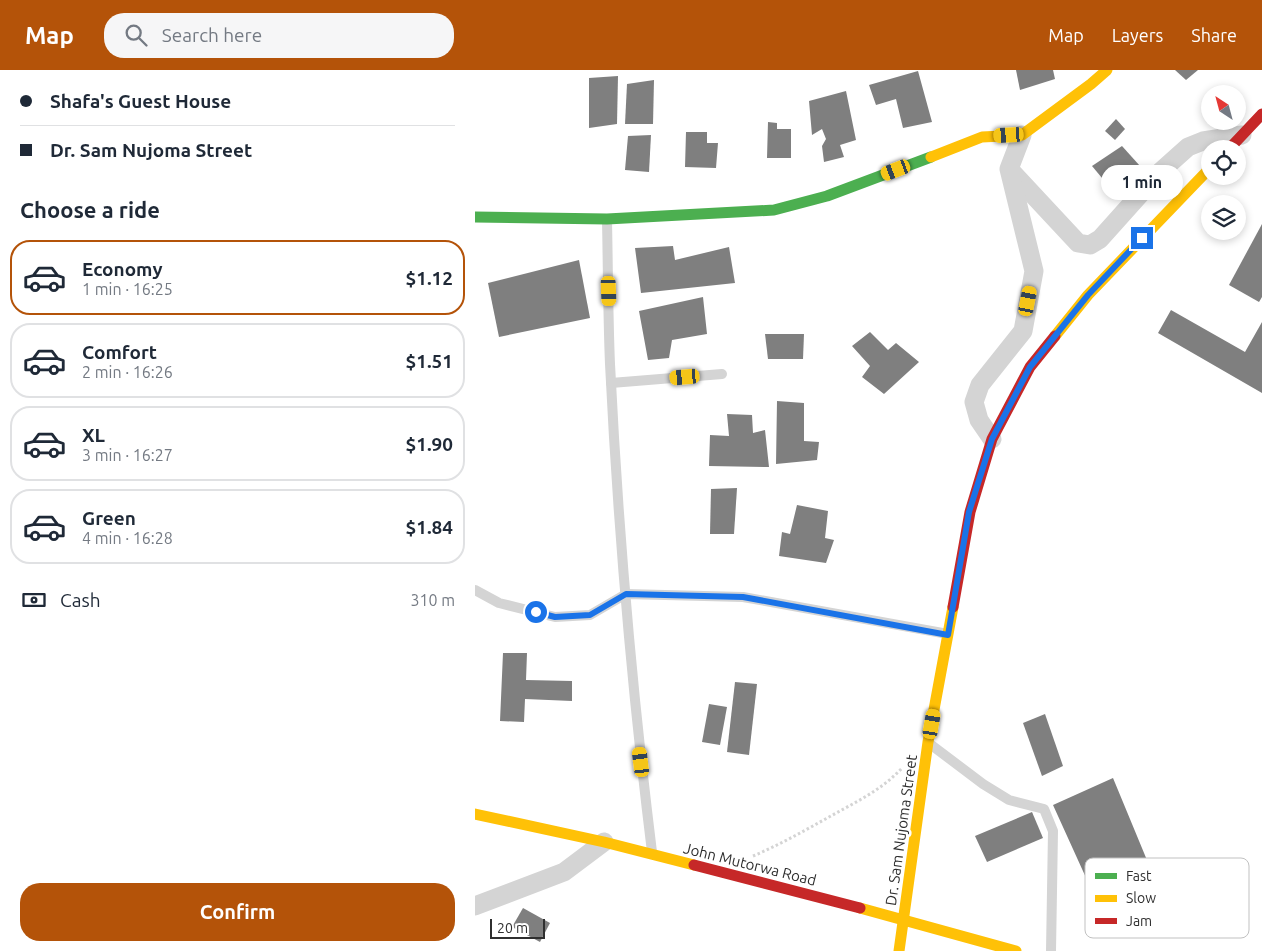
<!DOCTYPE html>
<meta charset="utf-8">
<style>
:root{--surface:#fff;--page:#f6f6f7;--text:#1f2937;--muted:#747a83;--line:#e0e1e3;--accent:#b45309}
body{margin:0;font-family:Ubuntu,sans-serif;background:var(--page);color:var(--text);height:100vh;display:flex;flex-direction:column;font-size:19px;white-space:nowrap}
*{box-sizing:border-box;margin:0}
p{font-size:16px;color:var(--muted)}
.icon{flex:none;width:28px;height:28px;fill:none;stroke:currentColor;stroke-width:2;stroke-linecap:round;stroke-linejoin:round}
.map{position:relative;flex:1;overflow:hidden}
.details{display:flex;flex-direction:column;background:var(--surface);width:475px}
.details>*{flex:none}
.banner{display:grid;align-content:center;height:110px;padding:0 20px;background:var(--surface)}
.needle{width:32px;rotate:324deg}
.buttons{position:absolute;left:726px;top:15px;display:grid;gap:10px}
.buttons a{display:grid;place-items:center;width:45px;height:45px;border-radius:50%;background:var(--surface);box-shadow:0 2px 8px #0003;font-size:25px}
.scale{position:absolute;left:15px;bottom:12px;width:55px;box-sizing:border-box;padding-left:5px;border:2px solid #2f2f2f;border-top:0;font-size:14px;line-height:18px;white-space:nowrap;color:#2f2f2f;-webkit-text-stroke:4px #fff;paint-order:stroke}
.end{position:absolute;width:22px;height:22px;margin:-11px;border:6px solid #1a73e8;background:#fff;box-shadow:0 0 0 2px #fff}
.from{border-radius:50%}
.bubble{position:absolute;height:35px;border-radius:18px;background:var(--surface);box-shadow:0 2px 8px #0003;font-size:16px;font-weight:600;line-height:35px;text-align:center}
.car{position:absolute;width:15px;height:30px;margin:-15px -8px;border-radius:6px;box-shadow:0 0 4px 1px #0007;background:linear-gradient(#f5c518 24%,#345 0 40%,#f5c518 0 76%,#345 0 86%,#f5c518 0)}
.banner b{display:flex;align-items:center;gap:18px;height:48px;font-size:19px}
.banner b+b{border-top:1px solid var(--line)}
.banner i{width:12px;height:12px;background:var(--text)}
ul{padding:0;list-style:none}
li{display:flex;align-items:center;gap:15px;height:75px;margin:0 10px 8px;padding:0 10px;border:2px solid var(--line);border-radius:20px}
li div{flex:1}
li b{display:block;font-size:19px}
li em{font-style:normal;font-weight:600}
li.selected{border-color:var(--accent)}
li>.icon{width:45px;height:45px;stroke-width:1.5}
h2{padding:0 20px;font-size:22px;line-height:60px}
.pay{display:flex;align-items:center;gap:12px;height:55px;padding:0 20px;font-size:19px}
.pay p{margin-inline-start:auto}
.action{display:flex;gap:10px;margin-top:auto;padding:10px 20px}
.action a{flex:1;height:58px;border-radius:20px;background:var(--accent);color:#fff;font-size:20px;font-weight:600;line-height:58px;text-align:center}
header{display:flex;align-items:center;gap:30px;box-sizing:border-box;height:70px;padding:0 25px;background:var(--accent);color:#fff}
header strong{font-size:24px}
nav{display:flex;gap:28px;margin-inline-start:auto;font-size:18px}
.search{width:350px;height:45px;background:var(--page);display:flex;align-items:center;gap:12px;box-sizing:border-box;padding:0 18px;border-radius:20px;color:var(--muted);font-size:19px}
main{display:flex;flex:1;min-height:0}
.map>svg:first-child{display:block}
.building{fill:#7f7f7f}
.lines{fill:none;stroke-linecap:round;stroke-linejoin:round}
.path{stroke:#d4d4d4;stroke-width:3;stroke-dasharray:2.5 2.5;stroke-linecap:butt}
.lane{stroke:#d4d4d4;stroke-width:10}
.street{stroke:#d4d4d4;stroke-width:19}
.fast{stroke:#4caf50;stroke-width:11}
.slow{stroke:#ffc107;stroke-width:11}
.jam{stroke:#c62828;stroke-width:11}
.route{stroke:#1a73e8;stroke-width:6}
.labels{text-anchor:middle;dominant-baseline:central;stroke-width:5;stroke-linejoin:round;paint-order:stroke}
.street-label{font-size:15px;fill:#2f2f2f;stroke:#fff}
.key{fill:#fff;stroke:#c1c1c1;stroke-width:1}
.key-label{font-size:14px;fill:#2f2f2f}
</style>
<header>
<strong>Map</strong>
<div class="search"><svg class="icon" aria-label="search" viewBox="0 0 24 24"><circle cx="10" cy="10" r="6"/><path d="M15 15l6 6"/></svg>Search here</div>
<nav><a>Map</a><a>Layers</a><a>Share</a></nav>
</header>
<main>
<section class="details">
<div class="banner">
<b><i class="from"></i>Shafa's Guest House</b>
<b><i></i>Dr. Sam Nujoma Street</b>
</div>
<h2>Choose a ride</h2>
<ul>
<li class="selected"><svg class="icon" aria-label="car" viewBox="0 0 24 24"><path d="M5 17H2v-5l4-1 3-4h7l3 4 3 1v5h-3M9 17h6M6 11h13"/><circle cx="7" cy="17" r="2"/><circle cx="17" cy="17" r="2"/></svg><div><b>Economy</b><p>1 min · 16:25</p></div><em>$1.12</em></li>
<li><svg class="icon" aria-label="car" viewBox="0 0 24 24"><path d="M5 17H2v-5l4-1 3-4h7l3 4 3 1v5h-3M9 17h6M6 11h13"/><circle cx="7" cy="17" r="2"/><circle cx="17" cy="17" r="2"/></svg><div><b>Comfort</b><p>2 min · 16:26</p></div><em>$1.51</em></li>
<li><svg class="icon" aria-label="car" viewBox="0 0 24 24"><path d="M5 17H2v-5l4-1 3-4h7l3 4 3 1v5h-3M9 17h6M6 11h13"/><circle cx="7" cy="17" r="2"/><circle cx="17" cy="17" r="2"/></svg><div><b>XL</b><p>3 min · 16:27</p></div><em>$1.90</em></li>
<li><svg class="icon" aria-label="car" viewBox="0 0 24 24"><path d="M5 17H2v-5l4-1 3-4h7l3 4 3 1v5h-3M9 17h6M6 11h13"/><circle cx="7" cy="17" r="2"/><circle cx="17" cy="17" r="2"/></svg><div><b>Green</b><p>4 min · 16:28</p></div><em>$1.84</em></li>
</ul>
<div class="pay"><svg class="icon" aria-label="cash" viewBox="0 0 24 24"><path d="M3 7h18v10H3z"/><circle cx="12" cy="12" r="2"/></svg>Cash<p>310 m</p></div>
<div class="action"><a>Confirm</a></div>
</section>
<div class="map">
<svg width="787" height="881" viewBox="0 0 787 881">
<rect width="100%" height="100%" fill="#fff"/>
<g class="building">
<path d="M541 0H578L580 9 545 20Z"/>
<path d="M700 0H723L711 10Z"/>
<path d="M443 1 457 52 428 58 421 29 401 35 394 15Z"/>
<path d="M143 6 142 54 114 58V8Z"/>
<path d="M179 10 178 54H150L152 14Z"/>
<path d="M371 21 381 70 365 75 369 87 349 92 347 76 351 69 347 59 337 65 334 31Z"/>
<path d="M641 49 650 59 640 70 630 61Z"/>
<path d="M293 52 302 53V59H316V88H292Z"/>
<path d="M211 62H232V73H243L241 98 210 97Z"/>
<path d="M176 65 174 102 150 100 153 66Z"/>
<path d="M647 76 665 96 637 120 617 96Z"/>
<path d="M787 154V227L784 232 754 215Z"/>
<path d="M198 176 200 190 254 177 260 213 166 223 160 178Z"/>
<path d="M104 190 115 248 24 267 13 213Z"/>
<path d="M228 227 232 264 197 270 194 288 173 290 164 241Z"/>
<path d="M696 240 770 282 787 252V323L683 263Z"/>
<path d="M395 262 413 280 421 273 444 292 409 324 387 307 395 296 377 276Z"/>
<path d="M290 264H329L328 289H293Z"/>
<path d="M302 331 329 333V371L344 372 342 390 301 394Z"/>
<path d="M252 344 277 345 278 363 290 360 294 397 234 396 235 365 254 366Z"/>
<path d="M262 418 259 464H235L236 419Z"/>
<path d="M322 435 353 441 350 468 359 470 351 493 304 486 307 462 315 464Z"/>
<path d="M28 583H52L51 610 97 611V631L50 629 49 652 25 651Z"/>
<path d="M260 612 282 614 274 685 252 682Z"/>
<path d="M234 634 252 637 245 675 227 672Z"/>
<path d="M570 644 588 696 567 706 548 653Z"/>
<path d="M638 708 674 795 657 803 666 816 622 832 578 735Z"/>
<path d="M557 742 568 768 512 792 500 766Z"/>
<path d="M48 838 75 853 65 872 37 857Z"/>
</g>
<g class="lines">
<path class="path" d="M278 786C304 775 329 761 354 747 379 733 407 720 427 698"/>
<g class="lane">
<path d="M132 150C133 198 133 247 135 294 143 457 157 620 177 782"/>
<path d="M136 313 247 304"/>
<path d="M0 520 24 533 80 547 115 545 151 524 268 527 473 564"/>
<path d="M455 674 508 714 534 730 569 739 578 761 576 881"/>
</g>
<g class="street">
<path d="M535 100 603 173 615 175 625 169 685 102 713 77 728 71 767 65"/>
<path d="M517 369 504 350 499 332 505 315 548 261 559 201 534 99 547 65"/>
<path d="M0 836 89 802 129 772"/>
</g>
<path class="fast" d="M0 147 132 149 299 140 352 126 456 87"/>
<g class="slow">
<path d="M456 87 507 67 547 65 616 14 632 0"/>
<path d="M580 266 613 225 735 98"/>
<path d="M0 744 129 772 219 795"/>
<path d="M385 838 541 881"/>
<path d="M424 881 453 672 478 537"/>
</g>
<g class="jam">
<path d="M754 79 787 44"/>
<path d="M478 537 495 442 517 369 555 297 580 266"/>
<path d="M219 795 385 838"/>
</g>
</g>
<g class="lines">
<path class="route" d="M61 542 80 547 115 545 151 524 268 527 473 565 494 442 517 369 555 297 613 225 667 168"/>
</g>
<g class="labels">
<g class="street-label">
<text transform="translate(426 760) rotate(-82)">Dr. Sam Nujoma Street</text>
<text transform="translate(275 794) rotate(14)">John Mutorwa Road</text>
</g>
</g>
<rect x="610" y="788" width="164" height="80" rx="8" class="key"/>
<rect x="620" y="803" width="22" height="6" fill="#4caf50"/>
<rect x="620" y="825" width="22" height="7" fill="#ffc107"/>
<rect x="620" y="848" width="22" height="6" fill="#c62828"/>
<g class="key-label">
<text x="651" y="811">Fast</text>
<text x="651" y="833">Slow</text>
<text x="651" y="856">Jam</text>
</g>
</svg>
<div class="buttons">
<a><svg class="needle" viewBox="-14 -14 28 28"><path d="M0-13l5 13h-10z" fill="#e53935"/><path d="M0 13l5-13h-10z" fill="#747a83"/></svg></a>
<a><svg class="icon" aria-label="locate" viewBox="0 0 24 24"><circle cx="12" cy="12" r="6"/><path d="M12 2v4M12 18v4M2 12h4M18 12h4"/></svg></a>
<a><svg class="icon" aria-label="layers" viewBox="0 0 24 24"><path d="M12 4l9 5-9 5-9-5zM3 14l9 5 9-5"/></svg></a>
</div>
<div class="scale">20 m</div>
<i class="end from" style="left:61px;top:542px"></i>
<i class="end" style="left:667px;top:168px"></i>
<div class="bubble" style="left:626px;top:95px;width:82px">1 min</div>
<i class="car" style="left:534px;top:65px;rotate:267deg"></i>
<i class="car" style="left:421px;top:100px;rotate:249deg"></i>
<i class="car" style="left:134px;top:221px;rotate:178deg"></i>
<i class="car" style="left:553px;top:231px;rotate:11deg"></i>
<i class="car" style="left:210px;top:307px;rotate:265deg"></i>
<i class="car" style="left:457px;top:654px;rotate:10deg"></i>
<i class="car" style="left:166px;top:692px;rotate:353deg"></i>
</div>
</main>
